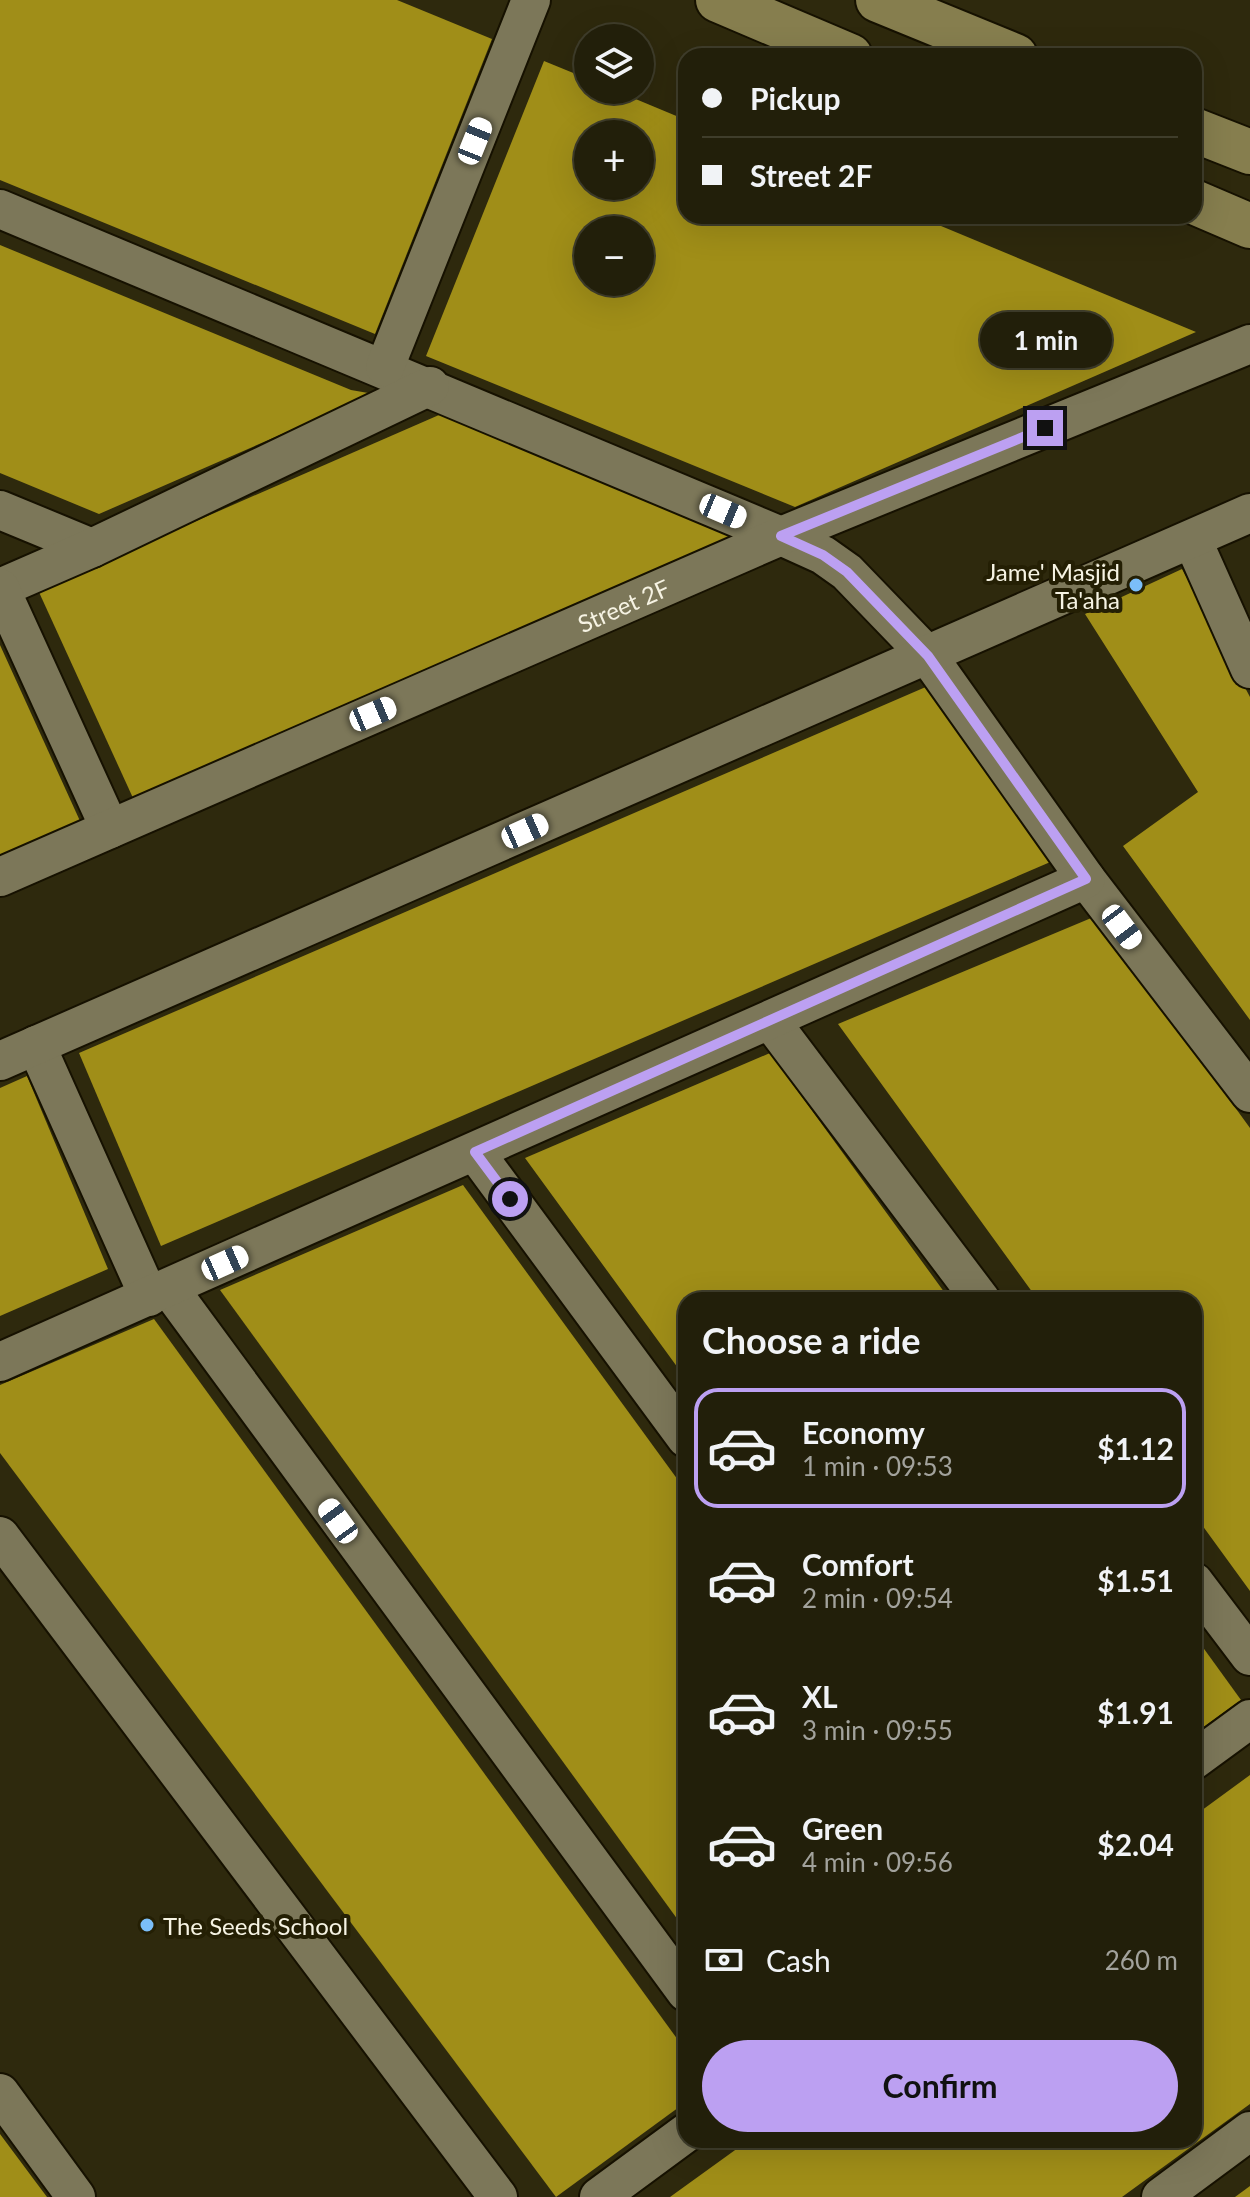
<!DOCTYPE html>
<meta charset="utf-8">
<style>
:root{--surface:#221f0a;--page:#2e2c18;--text:#f1f3f6;--muted:#a2a29c;--line:#3f3d2b;--accent:#bca0f2}
body{margin:0;font-family:Lato,sans-serif;background:var(--page);color:var(--text);height:100vh;display:flex;flex-direction:column;font-size:30px;white-space:nowrap}
*{box-sizing:border-box;margin:0}
p{font-size:26px;color:var(--muted)}
.icon{flex:none;width:44px;height:44px;fill:none;stroke:currentColor;stroke-width:2;stroke-linecap:round;stroke-linejoin:round}
.map{position:relative;flex:1;overflow:hidden}
.side{position:absolute;left:678px;top:1292px;width:524px;height:856px;display:flex;flex-direction:column;background:var(--surface);border-radius:24px;box-shadow:0 8px 32px #0002,0 0 0 2px var(--line)}
.side>*{flex:none}
.guide{position:absolute;left:678px;top:48px;width:524px;height:176px;border-radius:24px;box-shadow:0 8px 32px #0002,0 0 0 2px var(--line);display:grid;align-content:center;height:176px;padding:0 24px;background:var(--surface)}
.controls{position:absolute;left:574px;top:24px;display:grid;gap:16px}
.controls a{display:grid;place-items:center;width:80px;height:80px;border-radius:50%;background:var(--surface);box-shadow:0 8px 32px #0002,0 0 0 2px var(--line);font-size:40px}
.end{position:absolute;width:36px;height:36px;margin:-18px;border:10px solid #bca0f2;background:#111;box-shadow:0 0 0 4px #111}
.from{border-radius:50%}
.bubble{position:absolute;height:56px;border-radius:28px;background:var(--surface);box-shadow:0 8px 32px #0002,0 0 0 2px var(--line);font-size:26px;font-weight:700;line-height:56px;text-align:center}
.car{position:absolute;width:24px;height:48px;margin:-24px -12px;border-radius:10px;box-shadow:0 0 6px 2px #0007;background:linear-gradient(#fff 24%,#345 0 40%,#fff 0 76%,#345 0 86%,#fff 0)}
.guide b{display:flex;align-items:center;gap:28px;height:76px;font-size:30px}
.guide b+b{border-top:2px solid var(--line)}
.guide i{width:20px;height:20px;background:var(--text)}
ul{padding:0;list-style:none}
li{display:flex;align-items:center;gap:24px;height:120px;margin:0 16px 12px;padding:0 8px;border:4px solid transparent;border-radius:24px}
li div{flex:1}
li b{display:block;font-size:30px}
li em{font-style:normal;font-weight:700}
li.active{border-color:var(--accent)}
li>.icon{width:72px;height:72px;stroke-width:1.5}
h2{padding:0 24px;font-size:36px;line-height:96px}
.pay{display:flex;align-items:center;gap:20px;height:88px;padding:0 24px;font-size:30px}
.pay p{margin-inline-start:auto}
.action{display:flex;gap:16px;margin-top:auto;padding:16px 24px}
.action a{flex:1;height:92px;border-radius:48px;background:var(--accent);color:#111;font-size:32px;font-weight:700;line-height:92px;text-align:center}
.map>svg:first-child{display:block}
.building{fill:#a08e18;fill-rule:evenodd}
.lines{fill:none;stroke-linecap:round;stroke-linejoin:round}
.minor-casing{stroke:#161100;stroke-width:42}
.secondary-casing{stroke:#161100;stroke-width:48}
.minor{stroke:#7c7759;stroke-width:38}
.secondary{stroke:#867e4e;stroke-width:44}
.route{stroke:#bca0f2;stroke-width:10}
.poi-dot{fill:#7bbef9;stroke:#241f04;stroke-width:3}
.labels{text-anchor:middle;dominant-baseline:central;stroke-width:8;stroke-linejoin:round;paint-order:stroke}
.poi-label{font-size:24px;fill:#f6f3e3;stroke:#241f04;text-anchor:end}
.street-label{font-size:24px;fill:#f6f3e3;stroke:#241f04}
</style>
<div class="map">
<svg width="1250" height="2197" viewBox="0 0 1250 2197">
<rect width="100%" height="100%" fill="#2e290d"/>
<g class="building">
<path d="M0 0H397L492 39 375 334 0 180Z"/>
<path d="M544 61 588 79V90H614L686 120V216H917L1196 332 795 507 426 356ZM588 134H640V186H588ZM588 230H640V282H588Z"/>
<path d="M0 245 351 390 374 394 99 514 0 473Z"/>
<path d="M455 408 748 529 133 798 38 590Z"/>
<path d="M1182 569 1250 697V1020L1123 846 1198 792 1085 614Z"/>
<path d="M0 645 80 821 0 856Z"/>
<path d="M928 686 1055 860 161 1246 79 1053Z"/>
<path d="M1096 916 1250 1128V1591L1194 1514V1300H1038L838 1024Z"/>
<path d="M770 1053 950 1300H686V1379L525 1158Z"/>
<path d="M27 1076 108 1269 0 1316V1088Z"/>
<path d="M463 1185 686 1491V1931L220 1290Z"/>
<path d="M154 1319 686 2051V2102L556 2197 0 1453V1385Z"/>
<path d="M1194 1635 1241 1700 1194 1734Z"/>
<path d="M1250 1775V2104L1122 2197H670L749 2140H1194V1816Z"/>
<path d="M0 2134 32 2177 47 2197H0Z"/>
<path d="M1250 2186V2197H1235Z"/>
</g>
<g class="lines">
<g class="minor-casing">
<g id="minor">
<path d="M0 209 781 536 823 555 847 572 928 656 1086 879 1250 1093"/>
<path d="M385 367 531 0"/>
<path d="M0 510 92 548"/>
<path d="M1192 539 1250 669"/>
<path d="M0 588 92 548 430 386"/>
<path d="M0 588 110 829"/>
<path id="s1" d="M0 877 781 536 1250 344"/>
<path d="M770 1020 981 1300"/>
<path d="M36 1045 149 1297"/>
<path d="M0 1061 1250 513"/>
<path d="M475 1152 686 1438"/>
<path d="M169 1288 686 1992"/>
<path d="M0 1362 1086 879"/>
<path d="M0 1536 498 2197"/>
<path d="M1194 1582 1250 1656"/>
<path d="M1194 1760 1250 1719"/>
<path d="M0 2093 76 2197"/>
<path d="M599 2197 686 2133"/>
<path d="M1161 2197 1250 2131"/>
</g>
</g>
<g class="secondary-casing">
<g id="secondary">
<path d="M718 0 850 56"/>
<path d="M878 0 1015 56"/>
<path d="M1194 130 1250 152"/>
<path d="M1194 202 1250 226"/>
</g>
</g>
<use href="#minor" class="minor"/>
<use href="#secondary" class="secondary"/>
</g>
<g class="lines">
<path class="route" d="M510 1199 475 1152 1086 879 928 656 847 572 823 555 781 536 1045 428"/>
</g>
<g class="poi-dot">
<circle cx="1136" cy="585" r="8"/>
<circle cx="147" cy="1925" r="8"/>
</g>
<g class="labels">
<g class="poi-label">
<text x="1120" y="571">Jame' Masjid<tspan x="1120" dy="28">Ta'aha</tspan></text>
<text x="163" y="1925" text-anchor="start">The Seeds School</text>
</g>
<g class="street-label">
<text stroke="none"><textPath href="#s1" startOffset="680">Street 2F</textPath></text>
</g>
</g>
</svg>
<div class="controls">
<a><svg class="icon" aria-label="layers" viewBox="0 0 24 24"><path d="M12 4l9 5-9 5-9-5zM3 14l9 5 9-5"/></svg></a>
<a>+</a>
<a>−</a>
</div>
<i class="end from" style="left:510px;top:1199px"></i>
<i class="end" style="left:1045px;top:428px"></i>
<div class="bubble" style="left:980px;top:312px;width:132px">1 min</div>
<i class="car" style="left:475px;top:141px;rotate:22deg"></i>
<i class="car" style="left:723px;top:511px;rotate:113deg"></i>
<i class="car" style="left:373px;top:714px;rotate:67deg"></i>
<i class="car" style="left:525px;top:831px;rotate:66deg"></i>
<i class="car" style="left:1122px;top:927px;rotate:143deg"></i>
<i class="car" style="left:225px;top:1263px;rotate:66deg"></i>
<i class="car" style="left:338px;top:1521px;rotate:324deg"></i>
<div class="guide">
<b><i class="from"></i>Pickup</b>
<b><i></i>Street 2F</b>
</div>
<section class="side">
<h2>Choose a ride</h2>
<ul>
<li class="active"><svg class="icon" aria-label="car" viewBox="0 0 24 24"><path d="M5 17H2v-5l4-1 3-4h7l3 4 3 1v5h-3M9 17h6M6 11h13"/><circle cx="7" cy="17" r="2"/><circle cx="17" cy="17" r="2"/></svg><div><b>Economy</b><p>1 min · 09:53</p></div><em>$1.12</em></li>
<li><svg class="icon" aria-label="car" viewBox="0 0 24 24"><path d="M5 17H2v-5l4-1 3-4h7l3 4 3 1v5h-3M9 17h6M6 11h13"/><circle cx="7" cy="17" r="2"/><circle cx="17" cy="17" r="2"/></svg><div><b>Comfort</b><p>2 min · 09:54</p></div><em>$1.51</em></li>
<li><svg class="icon" aria-label="car" viewBox="0 0 24 24"><path d="M5 17H2v-5l4-1 3-4h7l3 4 3 1v5h-3M9 17h6M6 11h13"/><circle cx="7" cy="17" r="2"/><circle cx="17" cy="17" r="2"/></svg><div><b>XL</b><p>3 min · 09:55</p></div><em>$1.91</em></li>
<li><svg class="icon" aria-label="car" viewBox="0 0 24 24"><path d="M5 17H2v-5l4-1 3-4h7l3 4 3 1v5h-3M9 17h6M6 11h13"/><circle cx="7" cy="17" r="2"/><circle cx="17" cy="17" r="2"/></svg><div><b>Green</b><p>4 min · 09:56</p></div><em>$2.04</em></li>
</ul>
<div class="pay"><svg class="icon" aria-label="cash" viewBox="0 0 24 24"><path d="M3 7h18v10H3z"/><circle cx="12" cy="12" r="2"/></svg>Cash<p>260 m</p></div>
<div class="action"><a>Confirm</a></div>
</section>
</div>
